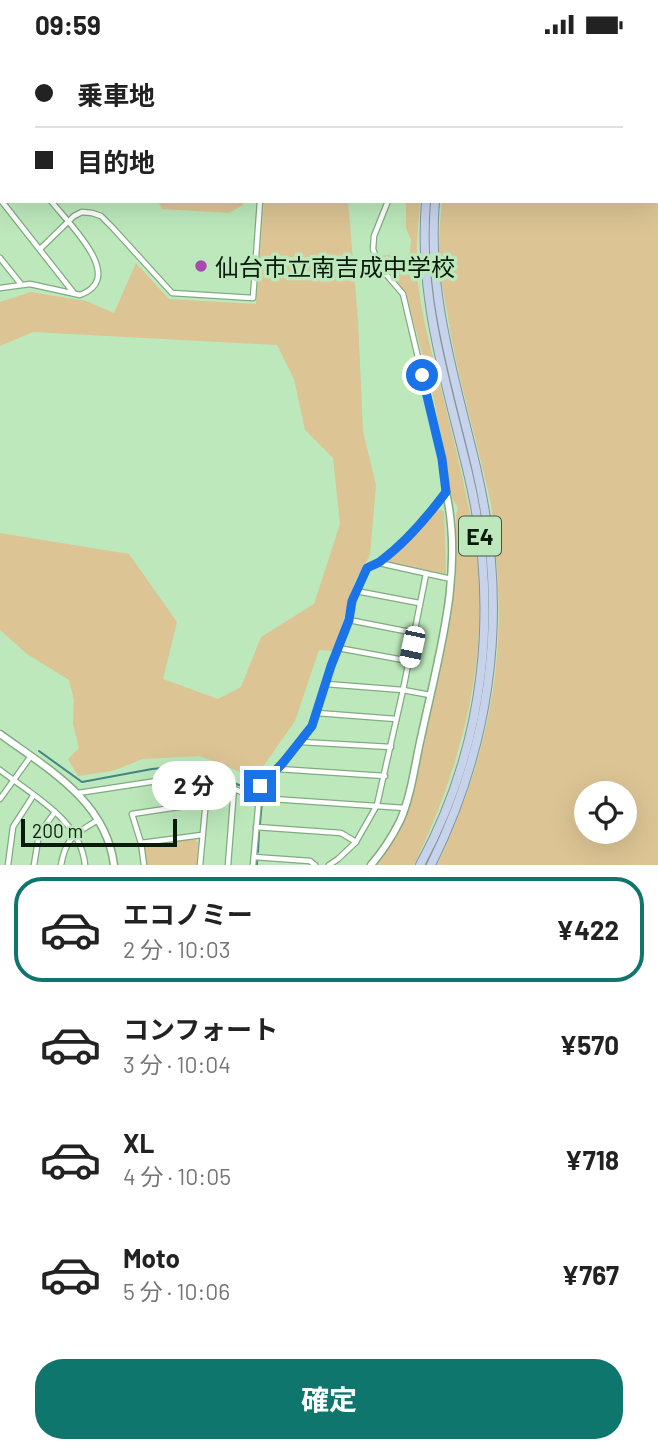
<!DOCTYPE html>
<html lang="ja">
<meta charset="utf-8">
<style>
:root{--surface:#fff;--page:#f2f2f2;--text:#222;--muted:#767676;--line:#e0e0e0;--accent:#0f766e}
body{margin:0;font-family:Barlow,"Noto Sans JP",sans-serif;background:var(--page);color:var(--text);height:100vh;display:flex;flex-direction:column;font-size:26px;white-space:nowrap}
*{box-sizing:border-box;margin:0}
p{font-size:23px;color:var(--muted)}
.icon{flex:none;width:38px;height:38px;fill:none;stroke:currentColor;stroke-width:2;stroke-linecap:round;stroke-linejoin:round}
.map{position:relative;height:816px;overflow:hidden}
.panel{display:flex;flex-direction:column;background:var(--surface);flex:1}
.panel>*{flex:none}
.top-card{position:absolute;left:0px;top:0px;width:658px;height:154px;box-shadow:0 7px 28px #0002;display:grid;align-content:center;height:154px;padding:0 35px;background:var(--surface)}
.tools{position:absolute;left:574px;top:732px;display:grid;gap:14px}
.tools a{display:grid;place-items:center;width:63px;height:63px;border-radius:50%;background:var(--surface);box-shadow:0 7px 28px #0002;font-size:35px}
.scale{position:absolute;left:21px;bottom:18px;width:156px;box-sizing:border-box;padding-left:7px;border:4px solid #0b1b0b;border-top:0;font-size:19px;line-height:24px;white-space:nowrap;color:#0b1b0b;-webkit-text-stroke:5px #bce8bb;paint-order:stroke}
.end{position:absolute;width:32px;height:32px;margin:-16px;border:9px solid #1a73e8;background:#fff;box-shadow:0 0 0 4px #fff}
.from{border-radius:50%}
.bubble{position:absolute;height:49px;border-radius:24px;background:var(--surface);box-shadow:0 7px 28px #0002;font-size:23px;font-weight:700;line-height:49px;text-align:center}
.car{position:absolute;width:21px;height:42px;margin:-21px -10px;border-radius:9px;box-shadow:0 0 5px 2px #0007;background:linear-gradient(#fff 24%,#345 0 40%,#fff 0 76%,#345 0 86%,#fff 0)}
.top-card b{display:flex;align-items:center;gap:24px;height:66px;font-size:26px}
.top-card b+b{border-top:2px solid var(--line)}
.top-card i{width:18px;height:18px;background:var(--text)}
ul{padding:12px 0 0;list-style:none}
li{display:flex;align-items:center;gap:21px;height:105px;margin:0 14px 10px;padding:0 21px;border:4px solid transparent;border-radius:28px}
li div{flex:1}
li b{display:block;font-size:26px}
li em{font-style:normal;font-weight:700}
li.on{border-color:var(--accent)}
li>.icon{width:63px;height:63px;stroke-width:1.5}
.action{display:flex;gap:14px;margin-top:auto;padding:14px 35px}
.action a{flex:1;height:80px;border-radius:28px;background:var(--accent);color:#fff;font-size:28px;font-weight:700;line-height:80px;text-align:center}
.status{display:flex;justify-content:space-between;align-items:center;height:49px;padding:0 35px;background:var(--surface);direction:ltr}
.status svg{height:19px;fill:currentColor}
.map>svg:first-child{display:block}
.green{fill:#dcc494;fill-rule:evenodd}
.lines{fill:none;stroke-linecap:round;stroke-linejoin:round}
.stream{stroke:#438486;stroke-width:2}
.street-casing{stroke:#81ab80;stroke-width:7}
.secondary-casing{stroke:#81ab80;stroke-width:9}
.highway-casing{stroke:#85939d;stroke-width:10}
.street{stroke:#fff;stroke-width:4.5}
.secondary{stroke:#fff;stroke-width:6}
.highway{stroke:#c7d3eb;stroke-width:8}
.route{stroke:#1a73e8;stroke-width:9}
.poi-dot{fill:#a949b1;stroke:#bce8bb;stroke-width:2.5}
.labels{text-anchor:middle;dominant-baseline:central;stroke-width:7;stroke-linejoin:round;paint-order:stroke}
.shield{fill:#bce8bb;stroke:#405840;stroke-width:2}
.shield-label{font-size:23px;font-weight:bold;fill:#0b1b0b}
.poi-label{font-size:24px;fill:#0b1b0b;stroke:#bce8bb;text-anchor:start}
</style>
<div class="status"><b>09:59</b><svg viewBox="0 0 49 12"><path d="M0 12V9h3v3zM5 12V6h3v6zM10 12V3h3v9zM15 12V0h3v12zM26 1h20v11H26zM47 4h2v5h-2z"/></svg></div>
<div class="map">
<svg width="658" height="816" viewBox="0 0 658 816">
<rect width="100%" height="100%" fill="#bce8bb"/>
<g class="green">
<path d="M486 0H658V816H437C485 714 507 621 496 507 494 490 494 472 491 455 477 391 457 328 447 263 443 241 438 217 439 195 439 181 441 166 442 152H656V2H485ZM586 744H625V782H586Z"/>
<path d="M158 152H244L243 156 229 164 162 160Z"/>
<path d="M264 152H348L358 270 363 382 376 436 370 506 355 532 334 602 319 601 295 672 255 729 200 707 143 710 112 722 78 727 68 710 79 699 73 675 74 651 69 631 27 605 0 581V484L129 505 177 573 163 630 218 650 241 638 261 588 314 555 340 475 333 409 305 381 294 330 277 296 33 283 0 297V253L31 243 86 252 114 264 136 214 169 250 256 255Z"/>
<path d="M406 152H420C419 172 416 191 417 211 417 253 430 296 440 336 453 387 466 440 475 492 492 604 462 716 414 816H376L389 799 408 760 434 646 456 529V467L458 459 447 441 445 406 433 346 406 244 378 207 399 205 402 217 410 203 411 191 406 179Z"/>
<path d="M437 461 444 462 446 525 386 513Z"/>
<path d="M180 790H192L198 793 197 816H146L145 797Z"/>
</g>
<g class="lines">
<g class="stream">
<path d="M39 702 82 733 152 720 191 716 251 741"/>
<path d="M260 775 262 752"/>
<path d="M258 803 259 783"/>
<path d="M257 816V812"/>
</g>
<g class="street-casing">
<g id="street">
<path d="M117 0 119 2"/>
<path d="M600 0 603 2"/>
<path d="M33 2 35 0"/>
<path d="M111 2 113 0"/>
<path d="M148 2 149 0"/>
<path d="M177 2 178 0"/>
<path d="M205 2 206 0"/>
<path d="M230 2V0"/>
<path d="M248 2V0"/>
<path d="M393 2 395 0"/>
<path d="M656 76 658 80"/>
<path d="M0 89 2 91"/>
<path d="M0 150 73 243"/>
<path d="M40 200 74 167 82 163 92 164 101 167 112 178 172 244 253 249 260 152"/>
<path d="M0 209 20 234"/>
<path d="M0 239 30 235 80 246C128 229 67 173 51 152"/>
<path d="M379 514 451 530"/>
<path d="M356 542 419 554"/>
<path d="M349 571 415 584"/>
<path d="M338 599 409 612"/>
<path d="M326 635 403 641 430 646"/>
<path d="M317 664 396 670"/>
<path d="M301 693 391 698"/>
<path d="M278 720 385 727"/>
<path d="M0 721C32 746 81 771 85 816"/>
<path d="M78 744 196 726 258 749 405 759"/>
<path d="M0 750 31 707"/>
<path d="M256 778 341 784 356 793"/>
<path d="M141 794 202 786"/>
<path d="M254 808 310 812 315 816"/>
<path d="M8 816 13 778 33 747"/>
<path d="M34 816 39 785 55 763"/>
<path d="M61 816C66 788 75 785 98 771"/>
<path d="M144 816 141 794 132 765 205 754"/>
<path d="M200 816 208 729"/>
<path d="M228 816 234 739"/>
<path d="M253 816 260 737 303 690 312 677 331 617 349 571 352 552 367 519C372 516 377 515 382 511 406 493 428 467 446 443L442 410 403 245 379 217 373 200 374 187 388 152"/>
<path d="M329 816 338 810 356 793 377 756 403 641 426 525"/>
</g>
</g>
<g class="secondary-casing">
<g id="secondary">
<path d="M70 2 72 0"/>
<path d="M0 76 2 74"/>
<path d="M0 685C48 720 106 752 114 816"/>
<path d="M371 816C383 802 392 788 400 772 412 745 415 713 422 684 439 605 464 523 446 443"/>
</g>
</g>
<g class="highway-casing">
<g id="highway">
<path d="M471 2V0"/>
<path d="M479 2 480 0"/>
<path d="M420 816C486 695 500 557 468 424 446 332 418 249 426 152"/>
<path d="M431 816C494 689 509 557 476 418 455 329 427 245 435 152"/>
</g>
</g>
<use href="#street" class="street"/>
<use href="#secondary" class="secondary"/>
<use href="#highway" class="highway"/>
</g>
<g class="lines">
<path class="route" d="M260 737 282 715 312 677 331 617 349 571 352 552 367 519C372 516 378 515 382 511 406 493 428 467 446 443L442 410 422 326"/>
</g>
<circle class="poi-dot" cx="201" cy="217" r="7"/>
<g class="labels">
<rect class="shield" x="459" y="467.5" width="42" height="39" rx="5"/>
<g class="shield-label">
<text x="480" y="487">E4</text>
</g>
<g class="poi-label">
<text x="215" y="217">仙台市立南吉成中学校</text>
</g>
</g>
</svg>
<div class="tools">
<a><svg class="icon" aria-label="locate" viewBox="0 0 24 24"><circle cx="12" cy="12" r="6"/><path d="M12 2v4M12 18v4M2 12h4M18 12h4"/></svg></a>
</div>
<div class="scale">200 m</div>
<i class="end from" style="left:422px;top:326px"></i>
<i class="end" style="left:260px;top:737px"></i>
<div class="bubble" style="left:152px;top:712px;width:84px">2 分</div>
<i class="car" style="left:412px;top:598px;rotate:192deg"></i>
<div class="top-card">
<b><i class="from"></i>乗車地</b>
<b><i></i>目的地</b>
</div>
</div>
<section class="panel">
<ul>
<li class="on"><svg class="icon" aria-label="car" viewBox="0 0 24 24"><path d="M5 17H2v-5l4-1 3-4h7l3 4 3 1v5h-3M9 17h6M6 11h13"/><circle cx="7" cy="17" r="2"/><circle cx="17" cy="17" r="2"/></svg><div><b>エコノミー</b><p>2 分 · 10:03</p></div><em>¥422</em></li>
<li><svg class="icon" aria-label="car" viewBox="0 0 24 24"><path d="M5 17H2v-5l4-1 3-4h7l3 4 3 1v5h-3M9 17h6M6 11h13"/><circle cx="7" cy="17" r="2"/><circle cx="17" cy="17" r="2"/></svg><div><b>コンフォート</b><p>3 分 · 10:04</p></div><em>¥570</em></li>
<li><svg class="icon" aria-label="car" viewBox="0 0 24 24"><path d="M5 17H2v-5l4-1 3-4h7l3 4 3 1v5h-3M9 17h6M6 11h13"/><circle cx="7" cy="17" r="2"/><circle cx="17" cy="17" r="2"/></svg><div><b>XL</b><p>4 分 · 10:05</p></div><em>¥718</em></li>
<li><svg class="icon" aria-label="car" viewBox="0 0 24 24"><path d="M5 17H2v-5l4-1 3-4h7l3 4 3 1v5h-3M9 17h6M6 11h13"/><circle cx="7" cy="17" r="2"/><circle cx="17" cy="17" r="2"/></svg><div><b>Moto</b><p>5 分 · 10:06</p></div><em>¥767</em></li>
</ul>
<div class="action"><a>確定</a></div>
</section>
